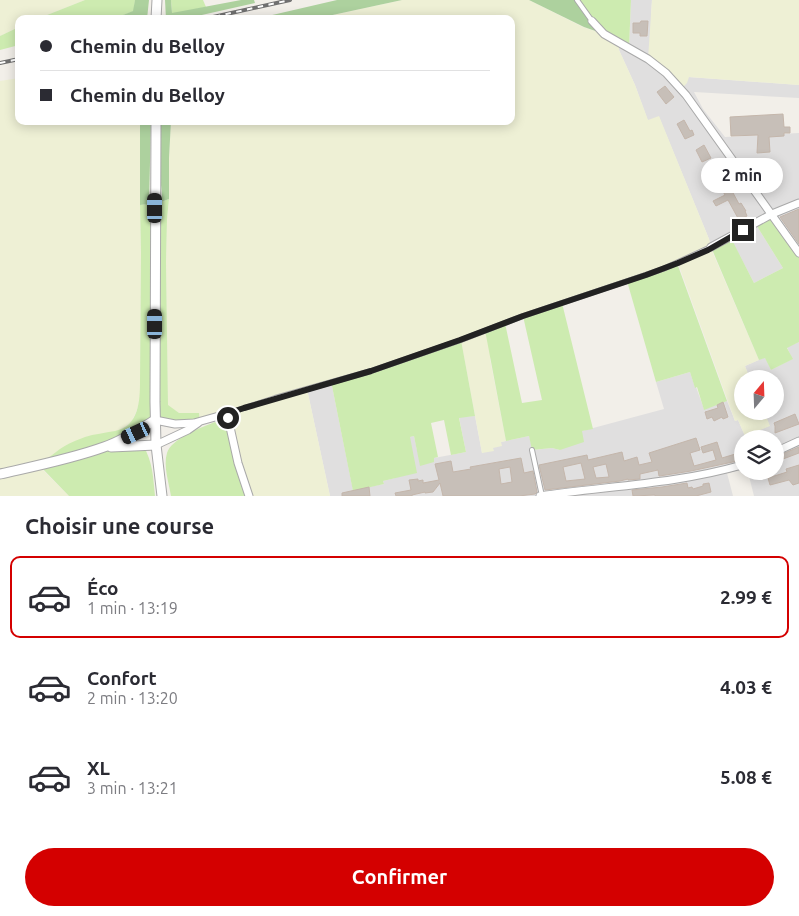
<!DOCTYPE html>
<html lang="fr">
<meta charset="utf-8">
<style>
:root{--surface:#fff;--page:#f7f7f7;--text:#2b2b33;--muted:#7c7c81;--line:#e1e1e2;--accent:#d40000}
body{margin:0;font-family:Ubuntu,sans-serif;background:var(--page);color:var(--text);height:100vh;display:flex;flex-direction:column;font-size:19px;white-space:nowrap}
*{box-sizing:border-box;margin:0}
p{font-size:16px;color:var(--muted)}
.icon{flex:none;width:28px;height:28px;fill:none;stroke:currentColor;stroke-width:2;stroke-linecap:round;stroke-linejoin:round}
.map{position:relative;height:496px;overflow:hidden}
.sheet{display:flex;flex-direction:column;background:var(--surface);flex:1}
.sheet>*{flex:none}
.top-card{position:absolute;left:15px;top:15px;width:500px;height:110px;border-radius:10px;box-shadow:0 2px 12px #0003;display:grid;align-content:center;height:110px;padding:0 25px;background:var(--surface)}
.needle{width:32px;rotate:19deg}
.fabs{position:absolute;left:734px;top:370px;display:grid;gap:10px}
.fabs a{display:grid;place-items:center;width:50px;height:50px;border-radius:50%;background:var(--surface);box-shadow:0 2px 12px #0003;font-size:25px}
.end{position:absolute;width:22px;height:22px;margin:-11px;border:6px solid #222;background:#fff;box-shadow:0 0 0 2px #fff}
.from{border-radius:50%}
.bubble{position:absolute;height:35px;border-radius:18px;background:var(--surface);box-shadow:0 2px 12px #0003;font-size:16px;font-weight:700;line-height:35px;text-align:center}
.car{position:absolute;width:15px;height:30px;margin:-15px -8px;border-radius:6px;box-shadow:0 0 4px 1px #0007;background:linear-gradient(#222 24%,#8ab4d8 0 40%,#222 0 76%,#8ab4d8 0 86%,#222 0)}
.top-card b{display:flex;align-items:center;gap:18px;height:48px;font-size:19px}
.top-card b+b{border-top:1px solid var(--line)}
.top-card i{width:12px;height:12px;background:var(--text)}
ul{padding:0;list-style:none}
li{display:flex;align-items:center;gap:15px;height:82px;margin:0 10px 8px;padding:0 15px;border:2px solid transparent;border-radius:10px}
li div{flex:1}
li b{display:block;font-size:19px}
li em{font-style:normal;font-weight:700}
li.current{border-color:var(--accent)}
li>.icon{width:45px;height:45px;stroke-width:1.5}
h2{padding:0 25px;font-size:22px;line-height:60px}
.button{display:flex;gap:10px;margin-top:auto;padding:10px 25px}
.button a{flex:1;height:58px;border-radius:30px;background:var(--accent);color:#fff;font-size:20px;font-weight:700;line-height:58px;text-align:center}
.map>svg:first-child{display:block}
.residential{fill:#e0dfdf}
.farmland{fill:#eef0d5}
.grass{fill:#cdebb0}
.forest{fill:#add19e}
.building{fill:#c7bfb8;stroke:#c4b6ab;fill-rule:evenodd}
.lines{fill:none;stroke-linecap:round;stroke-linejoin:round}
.service-casing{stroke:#a9a9a9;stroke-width:6}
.minor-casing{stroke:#a9a9a9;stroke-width:9}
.tertiary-casing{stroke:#a9a9a9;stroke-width:11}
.service{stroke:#fff;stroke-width:4}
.minor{stroke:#fff;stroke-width:7}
.tertiary{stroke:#fff;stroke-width:9}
.rail-casing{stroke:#707070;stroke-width:4}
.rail{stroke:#fff;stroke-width:2;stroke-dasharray:5.5;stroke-linecap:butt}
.route{stroke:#222;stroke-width:6}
</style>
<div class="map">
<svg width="799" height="496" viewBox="0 0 799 496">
<rect width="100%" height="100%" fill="#f2efe9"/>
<g class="residential">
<path d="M631 0H652L651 14 688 77 799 85V98L694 92 703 109 725 137 799 133V253L755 223 783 268 754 283 730 237 711 247 709 239 659 117 648 121 635 85 619 50V43L629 48Z"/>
<path d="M799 342V496H754L749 476 744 471H775V439H742V470L727 473 733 496H330L307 389 332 382V386L353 490 384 484 383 481 395 478 410 437 414 436 417 450 434 458 466 452 459 417 475 416 482 453 501 442 529 436 533 450 552 448 560 450 582 431 664 409 656 382 690 372 695 387H696L704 409 727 401 735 421 738 420 745 436 769 425 764 411H775V379H750L745 366 765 357 771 370 792 359 787 347Z"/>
</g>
<g class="farmland">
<path d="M0 0H85L37 19H19V27L0 36Z"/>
<path d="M402 0H529L583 27 604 34 619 43V50L635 85 648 120 659 116 709 239 712 251 759 360 745 366 750 379H742V411H764L770 426 745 436 738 420 735 421 678 263 505 323 490 359 506 441 501 442 502 446 493 448 494 451 482 453 461 340 371 371 307 389 330 496H249L226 415 200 422 199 413H179L168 406 166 262 167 219 169 199V158L171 121H511V19H314Z"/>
<path d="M652 0H799V85L689 77 687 83 681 89 648 59Z"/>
<path d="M19 78V121H140V205L141 253 140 401 136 412 131 422 125 427 118 431 86 437 39 466 69 496H0V81Z"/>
</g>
<g class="grass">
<path d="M85 0H135L134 11 113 19H37Z"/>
<path d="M171 0H203L206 7 178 13H172Z"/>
<path d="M577 0H631L629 48 604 34Z"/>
<path d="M19 27V45L0 50V36Z"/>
<path d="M169 199 167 219 166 262 168 405 179 413H199L200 422 155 420 107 446 143 445C153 463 153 476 155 496H69L39 465C46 460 53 454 60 449 67 444 77 440 85 437 94 434 105 433 115 431 139 426 140 401 140 381L141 253 140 205 161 202Z"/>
<path d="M772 214 799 253V342L787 348 793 359 771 370 765 358 759 360 711 247 730 236 754 283 783 268 755 223Z"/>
<path d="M677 263 727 401 704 410 697 387 695 388 690 372 656 382 627 281Z"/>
<path d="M562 303 593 429 582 431 584 442 560 450 552 448 532 450 529 436 506 441 485 330 505 323 522 403 542 400 523 316Z"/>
<path d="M461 340 475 416 459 418 466 452 451 455 444 420 431 423 438 457 434 458V462L420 466 414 436 410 437 417 473 383 481 384 484 353 491 332 386V382Z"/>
<path d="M215 422 224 426 231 432 249 496H171C169 483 163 466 167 453 171 439 202 427 215 422Z"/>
</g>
<g class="forest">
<path d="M135 0H149L147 19H113L133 11Z"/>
<path d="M165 0H171L172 13 241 0H254L255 3 184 19H166Z"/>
<path d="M337 0H402L314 19H255Z"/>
<path d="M529 0H577L604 34 584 27Z"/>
<path d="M140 121H151L149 204 140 205Z"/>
<path d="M161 121H171L169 158V199L161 202 162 195 159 165Z"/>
</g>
<g class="building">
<path d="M641 21H648L647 36H640V33H633V23H640Z"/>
<path d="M665 86 674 97 666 104 657 92Z"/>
<path d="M783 114 784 127H790V133H784V136L769 137 770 152 757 153 758 135 731 136 730 117Z"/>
<path d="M684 120 690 131 692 130 694 135 685 139 677 124Z"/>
<path d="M704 145 711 158 702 162 696 150Z"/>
<path d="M754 160 755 168 778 165 779 172 759 175 760 180 754 181 742 162Z"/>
<path d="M722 164 729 177 727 178 733 190 732 191 739 204 741 203 746 211H745L747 216 739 220 728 200 716 206 713 201 725 195 721 188 723 187 714 168Z"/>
<path d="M799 209V244L780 217Z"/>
<path d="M723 402 728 417 723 419 722 417 714 421 712 417 707 419 705 412 718 408 717 405Z"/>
<path d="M795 414 799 424 775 433V426L774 423Z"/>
<path d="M696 438 700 450 690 453 694 466 716 460 713 450 703 453 701 447 717 442 722 458 742 452V460L691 471 666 475 659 476 658 470 640 474V479L628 480V479L620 481 545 490 539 465 587 455 588 460 622 452 624 461 637 457 639 465 652 462 649 453ZM581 463 585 479 566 481 563 467ZM606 464 609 477 596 478 593 467Z"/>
<path d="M799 447V453L775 462V457Z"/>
<path d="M521 458 524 473 533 471 537 492 535 494 519 496H443L440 483 433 492 425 493V492L412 495V496H396L395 493 411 490 409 480 418 479V481L423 480V483L439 480 435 464 451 461 453 472 471 469 470 467ZM510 467 512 482 501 484 499 469Z"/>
<path d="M799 465V483L793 485 789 480 770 485 768 478 787 472 786 469Z"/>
<path d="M687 483 688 488 692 487 693 489 703 486V484L709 483 711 492 696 496H655V495L633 496 632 490 662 487Z"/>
<path d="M369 487 370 496H342V493Z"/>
</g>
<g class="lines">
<g class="service-casing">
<g id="service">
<path d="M577 0 592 21"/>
<path d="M226 414 275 398 371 371 461 340 523 316 663 269 711 247"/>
<path d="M532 450 542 496"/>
</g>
</g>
<g class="minor-casing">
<g id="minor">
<path d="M592 21 604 34 648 59 666 73 686 95 799 253"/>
<path d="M711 247 772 214 799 203"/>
<path d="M155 420 175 424 194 423 226 414 228 418 238 463 249 496"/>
<path d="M156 445 188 430 198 423"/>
<path d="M775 452 799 441"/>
<path d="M540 496C608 486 676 484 742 465"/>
</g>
</g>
<g class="tertiary-casing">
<g id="tertiary">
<path d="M156 19 157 0"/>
<path d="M156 121 155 402 156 445 162 496"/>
<path d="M111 447 156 445"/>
<path d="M0 474C35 466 71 459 104 447 122 441 139 430 155 420"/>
</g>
</g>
<use href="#service" class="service"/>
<use href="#minor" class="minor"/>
<use href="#tertiary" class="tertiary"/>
<g class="rail-casing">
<g id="rail">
<path d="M204 19 290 0"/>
<path d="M0 63 19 59"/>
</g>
</g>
<use href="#rail" class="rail"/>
</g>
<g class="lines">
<path class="route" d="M228 418 226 414 244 408 371 371 460 340 523 316 646 275 678 263 708 250 743 230"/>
</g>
</svg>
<div class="fabs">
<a><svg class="needle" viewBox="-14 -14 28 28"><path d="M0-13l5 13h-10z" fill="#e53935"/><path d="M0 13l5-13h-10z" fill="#7c7c81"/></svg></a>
<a><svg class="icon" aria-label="layers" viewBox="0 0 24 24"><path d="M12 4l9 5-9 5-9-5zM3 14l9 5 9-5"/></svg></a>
</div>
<i class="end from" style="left:228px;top:418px"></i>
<i class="end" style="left:743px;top:230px"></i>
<div class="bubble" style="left:701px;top:158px;width:82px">2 min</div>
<i class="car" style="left:155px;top:208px;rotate:0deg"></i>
<i class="car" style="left:155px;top:324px;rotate:0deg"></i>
<i class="car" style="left:136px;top:433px;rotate:245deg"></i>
<div class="top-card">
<b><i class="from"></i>Chemin du Belloy</b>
<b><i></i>Chemin du Belloy</b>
</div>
</div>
<section class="sheet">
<h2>Choisir une course</h2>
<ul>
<li class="current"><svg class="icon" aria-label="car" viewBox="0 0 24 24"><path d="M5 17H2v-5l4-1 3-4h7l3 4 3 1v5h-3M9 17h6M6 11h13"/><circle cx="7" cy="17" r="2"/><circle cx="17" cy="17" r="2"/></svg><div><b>Éco</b><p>1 min · 13:19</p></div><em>2.99 €</em></li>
<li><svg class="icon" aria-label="car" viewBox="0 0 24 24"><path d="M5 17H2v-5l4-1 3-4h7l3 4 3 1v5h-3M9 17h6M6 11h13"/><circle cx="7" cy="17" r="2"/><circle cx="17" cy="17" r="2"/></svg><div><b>Confort</b><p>2 min · 13:20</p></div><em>4.03 €</em></li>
<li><svg class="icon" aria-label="car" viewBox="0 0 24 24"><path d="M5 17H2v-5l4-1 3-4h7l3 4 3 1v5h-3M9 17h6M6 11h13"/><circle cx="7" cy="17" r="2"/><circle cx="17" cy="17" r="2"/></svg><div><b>XL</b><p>3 min · 13:21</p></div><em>5.08 €</em></li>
</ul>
<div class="button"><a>Confirmer</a></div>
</section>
